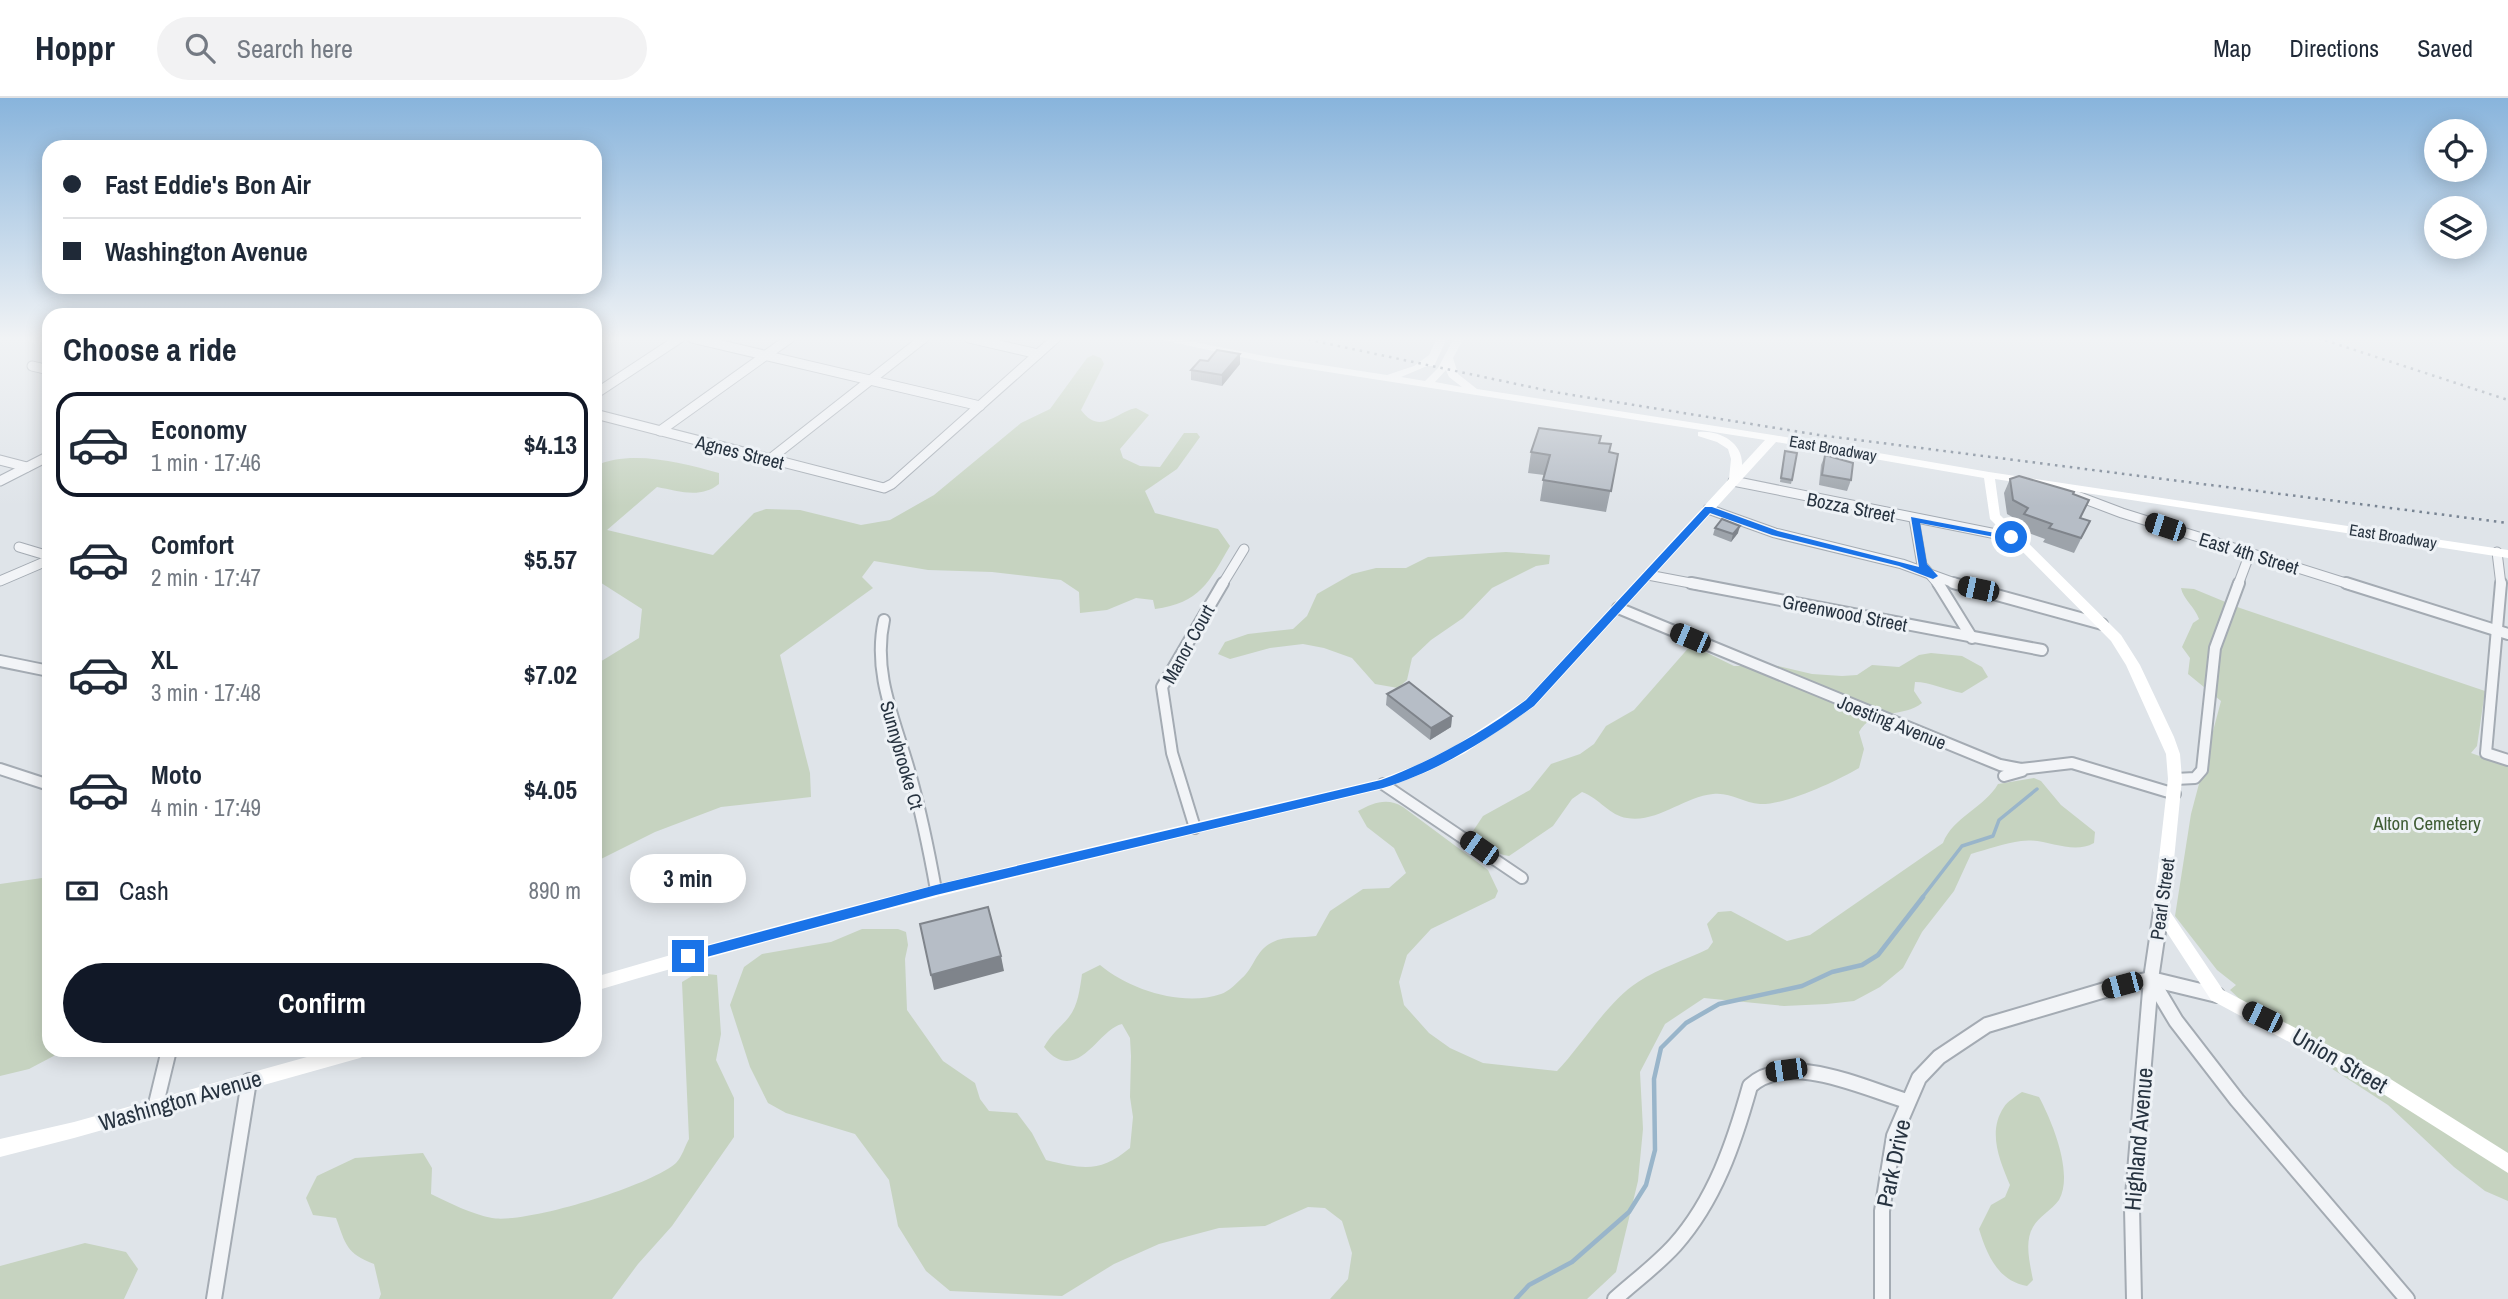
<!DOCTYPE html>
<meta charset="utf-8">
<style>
:root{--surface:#fff;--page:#f2f2f3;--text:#1f2937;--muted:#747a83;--line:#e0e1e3;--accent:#111827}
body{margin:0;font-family:"Archivo Narrow",sans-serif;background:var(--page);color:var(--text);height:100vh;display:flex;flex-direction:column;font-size:26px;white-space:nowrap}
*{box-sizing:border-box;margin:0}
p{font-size:23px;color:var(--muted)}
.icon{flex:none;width:38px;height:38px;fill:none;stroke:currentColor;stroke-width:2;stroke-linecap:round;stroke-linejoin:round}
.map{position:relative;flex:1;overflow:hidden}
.details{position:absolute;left:42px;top:210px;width:560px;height:749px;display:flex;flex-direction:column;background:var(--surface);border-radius:21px;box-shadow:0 4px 18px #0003}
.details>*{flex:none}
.guide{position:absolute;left:42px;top:42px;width:560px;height:154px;border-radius:21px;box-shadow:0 4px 18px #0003;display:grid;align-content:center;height:154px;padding:0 21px;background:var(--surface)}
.fabs{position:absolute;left:2424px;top:21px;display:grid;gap:14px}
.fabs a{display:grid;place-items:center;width:63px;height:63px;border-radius:50%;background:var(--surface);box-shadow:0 4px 18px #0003;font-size:35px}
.end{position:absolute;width:32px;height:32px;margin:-16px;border:9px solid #1a73e8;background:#fff;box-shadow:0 0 0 4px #fff}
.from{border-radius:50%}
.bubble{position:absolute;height:49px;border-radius:24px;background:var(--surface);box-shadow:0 4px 18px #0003;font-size:23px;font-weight:700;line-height:49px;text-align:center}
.car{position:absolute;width:21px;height:42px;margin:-21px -10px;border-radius:9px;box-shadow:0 0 5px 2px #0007;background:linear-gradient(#222 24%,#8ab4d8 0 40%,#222 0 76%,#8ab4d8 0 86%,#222 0)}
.guide b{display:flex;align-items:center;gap:24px;height:66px;font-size:26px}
.guide b+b{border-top:2px solid var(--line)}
.guide i{width:18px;height:18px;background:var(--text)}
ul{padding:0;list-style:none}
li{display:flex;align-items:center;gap:21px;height:105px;margin:0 14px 10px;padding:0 7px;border:4px solid transparent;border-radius:21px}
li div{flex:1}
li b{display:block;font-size:26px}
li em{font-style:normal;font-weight:700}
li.current{border-color:var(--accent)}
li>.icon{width:63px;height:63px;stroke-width:1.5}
h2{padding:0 21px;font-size:32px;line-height:84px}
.pay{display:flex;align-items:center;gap:18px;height:77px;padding:0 21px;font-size:26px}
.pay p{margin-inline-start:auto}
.cta{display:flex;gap:14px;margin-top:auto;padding:14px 21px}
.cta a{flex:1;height:80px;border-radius:42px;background:var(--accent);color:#fff;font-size:28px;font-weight:700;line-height:80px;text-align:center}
header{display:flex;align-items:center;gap:42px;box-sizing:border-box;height:98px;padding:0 35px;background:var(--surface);border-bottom:2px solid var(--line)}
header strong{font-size:33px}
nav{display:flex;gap:38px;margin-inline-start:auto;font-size:24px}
.search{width:490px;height:63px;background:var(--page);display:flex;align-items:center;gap:18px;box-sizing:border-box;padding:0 24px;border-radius:38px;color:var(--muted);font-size:26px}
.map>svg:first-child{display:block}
.green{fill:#c6d3c0}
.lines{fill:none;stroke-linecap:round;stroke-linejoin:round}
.stream-far1{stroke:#99b5ca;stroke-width:3.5}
.stream{stroke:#99b5ca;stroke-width:4.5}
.street-far2-casing{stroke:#a4abb3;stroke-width:11}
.street-far1-casing{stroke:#a4abb3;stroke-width:14}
.street-casing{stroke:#a4abb3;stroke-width:18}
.street-far2{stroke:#f2f4f7;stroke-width:9}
.street-far1{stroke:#f2f4f7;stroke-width:10}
.street{stroke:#f2f4f7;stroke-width:14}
.secondary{fill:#fff;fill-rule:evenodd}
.rail{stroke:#788493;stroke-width:2.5;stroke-dasharray:2.5 5;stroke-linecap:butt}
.wall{fill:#9da3aa}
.shaded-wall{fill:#7f848b}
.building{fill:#b6bdc6;stroke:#7f848b;stroke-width:2}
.route{fill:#1a73e8}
.labels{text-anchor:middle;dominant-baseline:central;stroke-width:6;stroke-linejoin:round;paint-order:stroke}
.far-street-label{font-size:16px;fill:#273340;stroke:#eef2f6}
.street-label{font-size:19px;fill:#273340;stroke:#eef2f6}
.park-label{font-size:19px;fill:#3f5c34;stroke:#eef2f6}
.near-street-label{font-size:23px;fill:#273340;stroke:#eef2f6}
</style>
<header>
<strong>Hoppr</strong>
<div class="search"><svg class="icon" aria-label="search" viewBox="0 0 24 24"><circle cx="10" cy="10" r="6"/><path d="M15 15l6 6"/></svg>Search here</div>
<nav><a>Map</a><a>Directions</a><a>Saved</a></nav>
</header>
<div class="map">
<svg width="2508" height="1201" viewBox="0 0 2508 1201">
<rect width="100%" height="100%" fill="#dfe4e9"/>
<g class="green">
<path d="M1093 257 1101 260 1104 266 1081 312C1100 338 1116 314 1136 310L1149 317 1120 351 1123 360 1140 368 1160 369 1184 335H1197L1200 339 1177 371 1145 393 1155 415 1218 431 1230 448C1209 484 1200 505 1155 511L1153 502 1136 500 1107 512 1080 515 1079 494 1061 482 992 474 928 472 874 463 862 479 873 490 780 557 810 675 811 699 721 709 655 734 595 764V567L639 540 642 511 595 481V368C631 351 682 365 719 375V386C700 401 679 393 657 389L607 432 713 457 754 415 766 411 800 412 861 427 890 422 934 397 1021 325 1050 311 1087 260Z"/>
<path d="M1506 454 1550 457 1549 466 1536 468 1492 490 1463 520 1431 542 1412 560 1407 582 1398 590 1375 586 1352 560 1324 550 1303 546 1270 550 1230 561 1218 556 1225 544 1248 536 1293 531 1307 518 1317 496 1352 476 1376 470H1406L1428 459Z"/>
<path d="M2181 490 2194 491 2240 510 2485 593 2477 648 2471 655 2508 668V1103L2485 1093 2454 1069 2388 1007 2275 934 2230 892 2236 887 2217 872 2175 818 2191 716 2221 603 2188 576 2190 560 2182 549 2193 525 2199 521C2195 509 2183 501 2181 490Z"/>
<path d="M1691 547 1734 568H1778L1812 576 1842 578 1857 577 1872 567 1899 569 1919 557 1931 555 1962 558 1982 569 1988 579 1962 595C1946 592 1930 584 1915 584L1914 593 1922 605C1904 620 1872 610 1859 634L1864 651 1859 670C1837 683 1786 707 1760 706 1743 705 1731 694 1713 696 1683 699 1658 725 1627 720 1610 718 1599 700 1582 694L1572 701 1553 728 1509 758C1494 756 1482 746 1473 733L1483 718 1530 692 1551 666 1580 656 1594 646 1606 628 1634 612Z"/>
<path d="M2034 680 2041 683 2061 707 2095 734 2094 745C2071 758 2046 739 2021 743 2005 745 1988 751 1971 756L1954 793 1922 834 1903 870 1880 889 1854 903 1827 906 1784 908 1704 900 1665 926 1640 974 1643 1031 1638 1083 1616 1174 1587 1201H1330L1348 1181 1352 1155 1342 1123 1325 1110 1308 1109 1265 1128 1219 1130 1159 1146 1114 1166 1062 1198 950 1193 926 1173 898 1128 889 1082 855 1036 786 1015 768 1005 750 969 730 907 744 869 762 856 831 844 862 831H898L906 834 908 847 905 861 907 912 943 963 975 985 980 1001 989 1013 1017 1015 1032 1035 1046 1062C1083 1071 1100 1075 1130 1050L1133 1019 1130 999 1131 958 1130 940 1122 926C1098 931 1077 989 1044 949 1051 936 1060 930 1069 919 1078 908 1080 890 1082 876L1100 867C1130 892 1183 909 1221 896 1228 894 1237 885 1242 880 1254 870 1256 851 1273 844 1284 838 1303 840 1316 838L1330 813 1363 791 1389 790 1406 775 1394 750 1367 729 1358 713C1373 705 1387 699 1403 709L1488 772 1498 793 1495 800 1431 831 1407 857 1399 884 1404 907 1429 935 1450 950 1483 965 1557 973C1583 946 1607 904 1638 884 1659 870 1686 862 1708 851L1713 844 1707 826 1718 814 1731 813 1787 843 1810 837 1943 745C1953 719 1985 709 1998 686Z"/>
<path d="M49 779V952H65L29 971 0 978V786Z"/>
<path d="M697 875 717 877 721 936 716 962 734 1000V1039L672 1128 638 1166 612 1201H379L381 1196 374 1166C346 1155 346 1147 336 1120L313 1117 306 1100 317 1078 355 1060 423 1055 432 1070 431 1096C450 1105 471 1116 492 1120 526 1126 650 1088 676 1065 682 1059 685 1048 689 1041L682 884Z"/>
<path d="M2022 994 2039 999C2052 1023 2074 1076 2059 1102 2052 1112 2038 1119 2033 1129 2024 1144 2030 1166 2033 1182L2027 1188C1998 1183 1987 1157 1979 1131L1991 1107 2005 1099 2010 1087C2000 1063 1987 1034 2004 1009 2007 1004 2016 998 2022 994Z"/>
<path d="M85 1145 126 1154 138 1171 124 1201H0V1168Z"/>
</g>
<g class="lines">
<path class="stream-far1" d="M1921 801 1962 748 1993 738 1999 722 2037 691"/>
<path class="stream" d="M1516 1201 1529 1187 1572 1164 1629 1114 1646 1087 1655 1052 1654 981 1661 950 1686 925 1719 906 1802 888 1832 874 1862 867 1878 857 1923 799"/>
<g class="street-far2-casing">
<g id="street-far2">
<path d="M692 240 980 308"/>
<path d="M969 240 1038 256"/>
<path d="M32 268 49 272"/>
<path d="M595 296 680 240"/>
<path d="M595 316 884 390 892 386 1056 240"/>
<path d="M660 333 790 240"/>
<path d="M770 361 924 240"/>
<path d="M0 362 27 369"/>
<path d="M0 383 49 358"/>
<path d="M1733 383 2011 439"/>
<path d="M2061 392 2122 415 2352 487"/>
<path d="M1708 411 1775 435 1902 466 1960 487"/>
<path d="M1914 421 1922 467 1939 487"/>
<path d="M19 449 49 458"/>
<path d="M2497 454 2501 487"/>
<path d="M1648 477 1701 487"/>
<path d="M0 483 49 462"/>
<path d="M1222 487 1244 451"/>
<path d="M2238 487 2250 455"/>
</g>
</g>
<g class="street-far1-casing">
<g id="street-far1">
<path d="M1691 485 2042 552"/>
<path d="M1938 485 1972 540"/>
<path d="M1953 485 2102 526"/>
<path d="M2346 485 2508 536"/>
<path d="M2501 485 2486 655 2508 662"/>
<path d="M1618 510 2000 667 2021 671 2072 665 2175 696"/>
<path d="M884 522C872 576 896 624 910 675 921 714 929 753 936 792"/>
<path d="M0 563 49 573"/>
<path d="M0 671 49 687"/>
<path d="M2004 678 2022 673"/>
<path d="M2175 681 2195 680 2202 672 2215 550 2239 485"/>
<path d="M1383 686 1522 780"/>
<path d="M1195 730 1172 655 1162 589 1223 485"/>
</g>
</g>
<g class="street-casing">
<g id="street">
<path d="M2161 813 2151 881 2176 923 2237 1002 2407 1201"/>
<path d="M155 1010 169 952"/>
<path d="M214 1201 249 983"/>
<path d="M1615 1201C1635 1183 1657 1167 1675 1147 1715 1102 1734 1045 1750 988 1789 953 1863 990 1907 1003"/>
<path d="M1882 1201V1113L1894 1038 1919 980 1939 959 1987 927 2122 887 2151 881 2217 897"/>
<path d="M2134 1201 2132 1110 2151 881"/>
</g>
</g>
<use href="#street-far2" class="street-far2"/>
<use href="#street-far1" class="street-far1"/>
<use href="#street" class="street"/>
<g class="secondary">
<path d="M1153 240H1174L1264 258 1387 277 1414 268 1429 257 1437 240H1447L1434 268H1427L1401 279 1425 283 1438 270 1454 240H1464L1453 260 1458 276 1477 291 1773 337 1989 374 2508 452V460L1995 381 2000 417 2121 537 2140 567 2174 639 2180 656 2182 681 2169 812 2223 892 2381 975 2508 1055V1075L2369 987 2211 902 2153 813 2168 681 2166 656 2126 567 2111 543 1990 421 1984 380 1776 344 1535 608 1465 655 1427 674 1383 691C1119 754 855 815 595 893V879C854 802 1117 743 1380 681L1417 667 1455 648 1525 602 1729 381 1731 361 1728 351 1717 344 1698 338V334C1719 332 1743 344 1742 367L1765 342 1264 264ZM1446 272 1449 279 1462 289 1435 284Z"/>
<path d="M332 952H369L366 957 360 960 74 1040 0 1059V1041L74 1024Z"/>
</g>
<g class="rail">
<path d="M1301 240 1554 294 1819 337 2508 425"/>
<path d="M2318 240 2508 302"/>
</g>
</g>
<g class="wall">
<path d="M1240 256V266L1222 288 1191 282V272L1208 263Z"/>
<path d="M1600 345 1609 354 1618 356 1606 414 1540 403 1544 377 1528 375 1531 354Z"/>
<path d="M1784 357 1792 382 1791 386 1780 384Z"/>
<path d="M1825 357 1851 382 1847 393 1819 387 1821 367Z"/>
<path d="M2010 381 2073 396 2080 420 2090 423 2074 455 2043 444 2045 441 2018 431 2021 424 2007 416 2004 395Z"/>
<path d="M1715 430 1738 435 1731 444 1713 437Z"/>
<path d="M1387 596 1452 618 1451 629 1430 642 1386 607Z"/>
</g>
<g class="shaded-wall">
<path d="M1240 256V266L1222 288V277Z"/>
<path d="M1740 428 1738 435 1731 444 1733 436Z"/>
<path d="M1452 618 1451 629 1430 642 1431 630Z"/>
<path d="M1001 858 1004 873 934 892 931 877Z"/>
</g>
<g class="building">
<path d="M1217 252 1240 256 1222 277 1191 272 1200 262 1208 263Z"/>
<path d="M1539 330 1601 338 1599 345 1611 346 1609 354 1618 356 1611 393 1543 382 1550 357 1531 354Z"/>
<path d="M1785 353 1797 355 1792 382 1781 380Z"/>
<path d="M1825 357 1853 365 1851 382 1822 377Z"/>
<path d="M2019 378 2074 394 2073 396 2089 402 2080 420 2090 423 2081 440 2049 430 2052 426 2024 416 2028 410 2013 402 2010 381Z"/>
<path d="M1722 421 1740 428 1733 436 1715 430Z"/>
<path d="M1409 584 1452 618 1431 630 1387 596Z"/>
<path d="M988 809 1001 858 931 877 920 826Z"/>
</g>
<linearGradient id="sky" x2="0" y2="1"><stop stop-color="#88b4dc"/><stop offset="0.59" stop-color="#f1f3f5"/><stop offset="1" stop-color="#f1f3f5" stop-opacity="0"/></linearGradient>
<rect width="2508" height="408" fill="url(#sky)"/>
<path class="route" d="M1705 409H1712L1778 433 1919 469 1911 419 2016 439 2011 442 1920 425 1927 466 1938 478 1933 481 1899 468 1772 437 1710 415 1534 608C1489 641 1437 674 1383 690L936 797 688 864 681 858 688 853 936 787 1381 682C1432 663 1482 635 1526 602Z"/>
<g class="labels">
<g class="far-street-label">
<text transform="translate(1833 350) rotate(10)">East Broadway</text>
<text transform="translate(2393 438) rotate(9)">East Broadway</text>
</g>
<g class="street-label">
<text transform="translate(740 354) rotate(14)">Agnes Street</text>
<text transform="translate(1851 409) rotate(11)">Bozza Street</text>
<text transform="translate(2249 455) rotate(17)">East 4th Street</text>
<text transform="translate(1845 515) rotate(11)">Greenwood Street</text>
<text transform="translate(1188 546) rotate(-61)">Manor Court</text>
<text transform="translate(1892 624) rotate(22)">Joesting Avenue</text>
<text transform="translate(902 657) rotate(74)">Sunnybrooke Ct</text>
<text transform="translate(2162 801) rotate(-82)">Pearl Street</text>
</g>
<g class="park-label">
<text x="2427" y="725">Alton Cemetery</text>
</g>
<g class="near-street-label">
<text transform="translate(2340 962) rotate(30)">Union Street</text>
<text transform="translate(180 1002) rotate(-16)">Washington Avenue</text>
<text transform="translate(2138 1041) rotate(-85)">Highland Avenue</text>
<text transform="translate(1893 1065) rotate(-78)">Park Drive</text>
</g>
</g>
</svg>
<div class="fabs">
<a><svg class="icon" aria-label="locate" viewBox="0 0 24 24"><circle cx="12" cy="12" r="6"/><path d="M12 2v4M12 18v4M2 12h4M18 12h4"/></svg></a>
<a><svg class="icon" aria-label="layers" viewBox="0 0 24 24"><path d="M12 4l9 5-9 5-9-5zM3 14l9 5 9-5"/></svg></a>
</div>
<i class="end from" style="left:2011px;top:439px"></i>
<i class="end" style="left:688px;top:858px"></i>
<div class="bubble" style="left:630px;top:756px;width:116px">3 min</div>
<i class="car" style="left:2165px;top:429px;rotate:288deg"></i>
<i class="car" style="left:1978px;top:491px;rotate:282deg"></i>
<i class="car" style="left:1690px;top:540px;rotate:293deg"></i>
<i class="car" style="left:1479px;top:750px;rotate:305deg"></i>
<i class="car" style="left:2122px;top:887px;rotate:255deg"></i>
<i class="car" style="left:2262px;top:919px;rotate:296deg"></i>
<i class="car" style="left:1786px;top:972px;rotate:262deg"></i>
<div class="guide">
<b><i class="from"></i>Fast Eddie's Bon Air</b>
<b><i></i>Washington Avenue</b>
</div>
<section class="details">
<h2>Choose a ride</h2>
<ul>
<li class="current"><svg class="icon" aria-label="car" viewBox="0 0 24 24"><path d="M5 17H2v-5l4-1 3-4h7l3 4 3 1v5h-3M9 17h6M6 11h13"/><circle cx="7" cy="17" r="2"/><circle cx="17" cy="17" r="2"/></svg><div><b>Economy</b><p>1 min · 17:46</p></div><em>$4.13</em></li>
<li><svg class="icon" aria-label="car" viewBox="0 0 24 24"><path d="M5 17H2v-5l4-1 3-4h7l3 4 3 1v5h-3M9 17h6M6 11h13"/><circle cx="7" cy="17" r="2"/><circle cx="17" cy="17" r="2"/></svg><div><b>Comfort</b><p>2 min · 17:47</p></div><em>$5.57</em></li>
<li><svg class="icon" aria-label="car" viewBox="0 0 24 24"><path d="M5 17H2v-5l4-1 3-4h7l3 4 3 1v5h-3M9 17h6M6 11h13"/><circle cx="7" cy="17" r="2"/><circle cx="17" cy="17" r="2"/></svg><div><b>XL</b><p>3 min · 17:48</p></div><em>$7.02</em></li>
<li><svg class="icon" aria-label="car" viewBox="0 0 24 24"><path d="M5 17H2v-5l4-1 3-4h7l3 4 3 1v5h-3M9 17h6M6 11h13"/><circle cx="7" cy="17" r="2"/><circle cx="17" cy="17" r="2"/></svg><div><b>Moto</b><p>4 min · 17:49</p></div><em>$4.05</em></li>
</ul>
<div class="pay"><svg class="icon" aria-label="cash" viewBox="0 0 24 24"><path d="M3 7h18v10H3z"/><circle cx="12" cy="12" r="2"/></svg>Cash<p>890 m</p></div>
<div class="cta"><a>Confirm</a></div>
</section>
</div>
